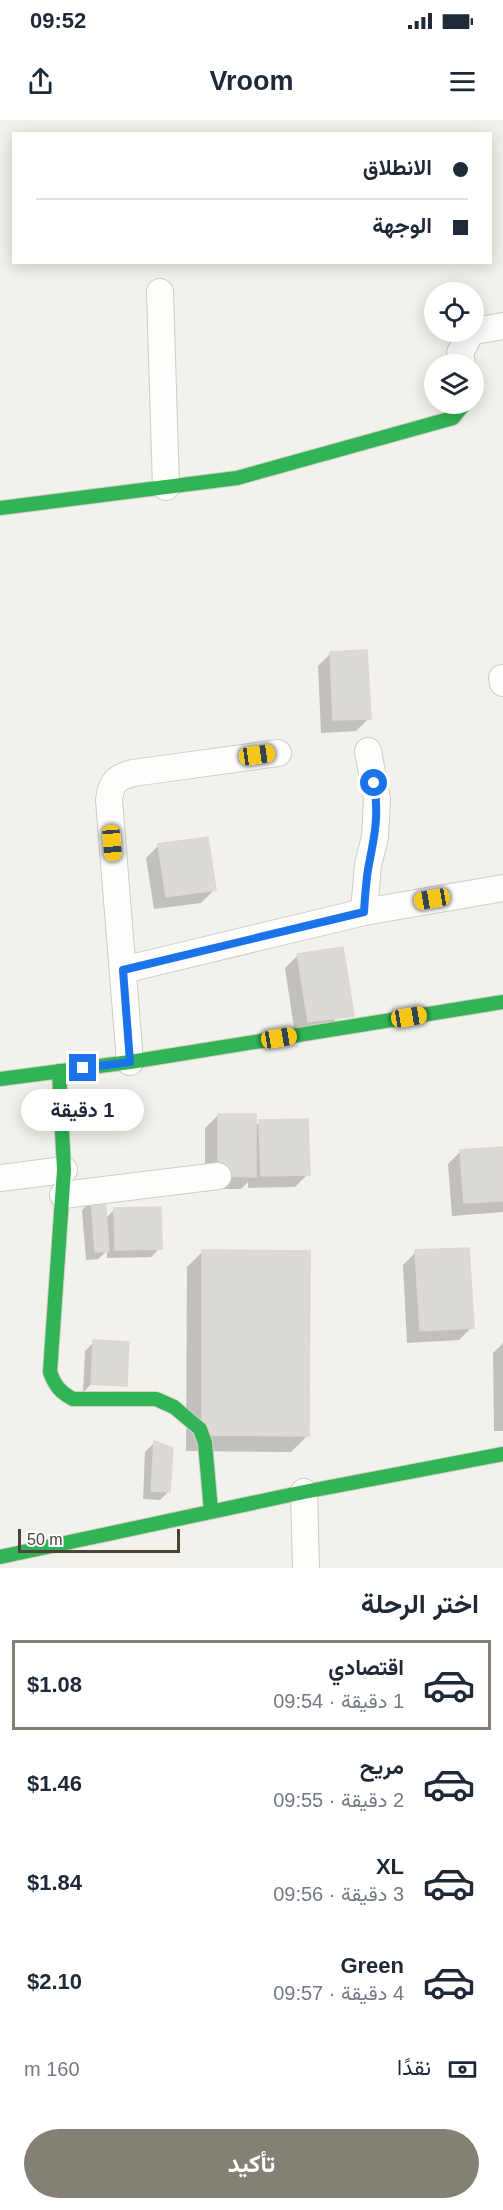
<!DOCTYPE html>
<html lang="ar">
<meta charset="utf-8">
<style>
:root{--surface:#fff;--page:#f2f2f3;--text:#1f2937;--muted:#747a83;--line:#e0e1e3;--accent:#858076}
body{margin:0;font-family:Helvetica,Vazirmatn,sans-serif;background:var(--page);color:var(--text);direction:rtl;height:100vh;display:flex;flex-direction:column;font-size:22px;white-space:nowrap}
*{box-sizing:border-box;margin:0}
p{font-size:20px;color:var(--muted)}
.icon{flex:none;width:33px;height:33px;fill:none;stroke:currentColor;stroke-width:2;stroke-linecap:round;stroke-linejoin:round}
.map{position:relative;height:1448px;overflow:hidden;direction:ltr}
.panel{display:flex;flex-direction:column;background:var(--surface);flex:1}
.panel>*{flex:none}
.banner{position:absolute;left:12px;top:12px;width:480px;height:132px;border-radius:0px;box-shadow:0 3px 15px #0003;direction:rtl;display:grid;align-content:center;height:132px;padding:0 24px;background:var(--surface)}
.buttons{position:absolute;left:424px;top:162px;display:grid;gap:12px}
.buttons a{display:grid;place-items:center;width:60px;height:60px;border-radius:50%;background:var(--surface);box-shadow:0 3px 15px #0003;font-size:30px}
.scale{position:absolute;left:18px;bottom:15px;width:162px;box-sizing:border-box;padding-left:6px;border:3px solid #4a4337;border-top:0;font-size:16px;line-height:21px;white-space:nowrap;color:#4a4337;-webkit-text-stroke:4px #fff;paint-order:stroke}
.end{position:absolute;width:27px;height:27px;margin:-14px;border:8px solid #1a73e8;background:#fff;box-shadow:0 0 0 3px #fff}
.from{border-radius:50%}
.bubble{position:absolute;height:42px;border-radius:21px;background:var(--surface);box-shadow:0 3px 15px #0003;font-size:20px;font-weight:700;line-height:42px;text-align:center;direction:rtl}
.car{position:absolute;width:18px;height:36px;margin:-18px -9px;border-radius:8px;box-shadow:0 0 4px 2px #0007;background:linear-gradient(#f5c518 24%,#345 0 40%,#f5c518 0 76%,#345 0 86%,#f5c518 0)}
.banner b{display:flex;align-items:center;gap:21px;height:57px;font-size:22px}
.banner b+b{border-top:2px solid var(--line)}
.banner i{width:15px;height:15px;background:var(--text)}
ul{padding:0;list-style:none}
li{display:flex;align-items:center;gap:18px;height:90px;margin:0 12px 9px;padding:0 12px;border:3px solid transparent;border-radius:0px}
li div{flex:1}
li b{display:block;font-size:22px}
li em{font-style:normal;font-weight:700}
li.on{border-color:var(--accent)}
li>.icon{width:54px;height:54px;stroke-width:1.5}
h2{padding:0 24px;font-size:27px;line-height:72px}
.pay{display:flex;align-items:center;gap:15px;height:66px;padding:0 24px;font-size:22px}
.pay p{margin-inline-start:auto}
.primary-button{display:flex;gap:12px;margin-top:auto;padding:12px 24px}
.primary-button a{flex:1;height:69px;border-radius:36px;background:var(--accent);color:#fff;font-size:24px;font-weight:700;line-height:69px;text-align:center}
.status{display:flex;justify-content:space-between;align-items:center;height:42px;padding:0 30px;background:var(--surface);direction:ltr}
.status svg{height:16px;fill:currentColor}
header{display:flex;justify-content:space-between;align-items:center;height:78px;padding:0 24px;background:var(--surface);font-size:27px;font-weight:700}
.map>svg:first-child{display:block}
.shadow{fill:#0003}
.building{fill:#dcdad4;stroke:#dbd8d1;stroke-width:1.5}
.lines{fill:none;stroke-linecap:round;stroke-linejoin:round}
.street-casing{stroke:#ceccc6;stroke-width:28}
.fast-casing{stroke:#d2cec2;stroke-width:16}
.street{stroke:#fdfdfc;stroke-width:26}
.fast{stroke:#30b455;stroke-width:14}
.route{stroke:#1a73e8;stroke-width:8}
</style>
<div class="status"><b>09:52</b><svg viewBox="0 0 49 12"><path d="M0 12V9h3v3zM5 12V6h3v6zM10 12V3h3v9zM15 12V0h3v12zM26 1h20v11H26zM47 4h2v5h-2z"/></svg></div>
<header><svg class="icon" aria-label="menu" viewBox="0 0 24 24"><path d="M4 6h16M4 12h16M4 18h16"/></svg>Vroom<svg class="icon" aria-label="share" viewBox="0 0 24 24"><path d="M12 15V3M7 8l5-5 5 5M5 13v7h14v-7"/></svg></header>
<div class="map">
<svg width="503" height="1448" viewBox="0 0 503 1448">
<rect width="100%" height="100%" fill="#f2f1ec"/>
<g class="shadow">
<path d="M331 533 369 598 356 611 321 613 318 546Z"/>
<path d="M159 725 214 770 201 783 154 789 146 738Z"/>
<path d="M298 835 339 908 295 915 285 848Z"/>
<path d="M218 995 254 1007 260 1002 308 1054 295 1067 248 1068V1062L241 1069H205V1008Z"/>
<path d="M503 1028V1092L452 1096 448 1044 461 1031Z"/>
<path d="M91 1081 105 1099 115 1089 160 1128 151 1137 107 1138V1131L98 1139 86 1140 82 1090Z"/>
<path d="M203 1131 308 1315 291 1332 186 1331 187 1147Z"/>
<path d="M416 1132 472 1207 459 1220 407 1223 403 1145Z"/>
<path d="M94 1222 127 1224 83 1273 85 1231Z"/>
<path d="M503 1223V1311H494L493 1233Z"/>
<path d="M154 1323 169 1371 160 1380 143 1379 145 1332Z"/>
</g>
<g class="building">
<path d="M367 530 371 599 333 600 330 532Z"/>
<path d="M208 717 216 770 166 777 158 724Z"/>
<path d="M343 827 354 896 308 902 297 834Z"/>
<path d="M218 994H256V1057L218 1056Z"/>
<path d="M308 999 310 1055 261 1056 259 1000Z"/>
<path d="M503 1027V1081L464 1083 460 1030Z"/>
<path d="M105 1079 109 1131 95 1132 91 1080Z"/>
<path d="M161 1087 162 1129 115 1130 114 1088Z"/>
<path d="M469 1128 474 1208 420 1211 415 1130Z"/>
<path d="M202 1130 310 1131 309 1316 202 1315Z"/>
<path d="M93 1220 129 1222 127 1266 91 1264Z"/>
<path d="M154 1321 173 1328 170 1372 151 1371Z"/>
</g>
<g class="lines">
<g class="street-casing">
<g id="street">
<path d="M160 172 166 367"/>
<path d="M474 211 503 206"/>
<path d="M462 244 460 233 471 212"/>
<path d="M502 558 503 563"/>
<path d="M364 792 368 745 375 717 377 679 368 631"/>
<path d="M123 850 364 792 503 768"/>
<path d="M130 942 109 680C111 663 116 657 133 653L278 633"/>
<path d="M0 1058 64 1050"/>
<path d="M63 1075 218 1056"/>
<path d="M304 1372 306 1448"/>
</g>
</g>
<g class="fast-casing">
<g id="fast">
<path d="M0 388 237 358 453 298 464 284"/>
<path d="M59 951 64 1050 50 1252C55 1266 60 1272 73 1279H156L174 1287 200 1309 205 1323 211 1391"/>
<path d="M0 959 130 942 503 882"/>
<path d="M0 1437 304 1372 503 1334"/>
</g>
</g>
<use href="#street" class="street"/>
<use href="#fast" class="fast"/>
</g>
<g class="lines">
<path class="route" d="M83 948 130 942 123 850 364 792C365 776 366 759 369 744 375 714 379 694 374 663"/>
</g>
</svg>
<div class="buttons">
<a><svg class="icon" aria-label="locate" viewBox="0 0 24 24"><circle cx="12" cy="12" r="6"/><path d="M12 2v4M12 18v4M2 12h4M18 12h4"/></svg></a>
<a><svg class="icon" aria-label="layers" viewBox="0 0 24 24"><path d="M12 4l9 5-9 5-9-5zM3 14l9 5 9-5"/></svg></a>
</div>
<div class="scale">50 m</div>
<i class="end from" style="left:374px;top:663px"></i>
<i class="end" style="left:83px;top:948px"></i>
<div class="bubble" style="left:21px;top:969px;width:123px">1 دقيقة</div>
<i class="car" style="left:257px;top:635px;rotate:82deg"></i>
<i class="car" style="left:112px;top:723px;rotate:175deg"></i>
<i class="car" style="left:432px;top:779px;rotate:260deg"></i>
<i class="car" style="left:409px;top:897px;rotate:81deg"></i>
<i class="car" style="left:279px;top:918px;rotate:81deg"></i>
<div class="banner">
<b><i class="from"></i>الانطلاق</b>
<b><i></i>الوجهة</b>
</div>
</div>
<section class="panel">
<h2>اختر الرحلة</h2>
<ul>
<li class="on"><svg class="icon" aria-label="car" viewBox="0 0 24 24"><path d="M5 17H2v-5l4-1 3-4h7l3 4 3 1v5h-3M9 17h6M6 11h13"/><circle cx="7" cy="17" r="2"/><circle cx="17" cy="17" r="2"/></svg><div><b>اقتصادي</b><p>1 دقيقة · 09:54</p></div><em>$1.08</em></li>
<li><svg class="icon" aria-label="car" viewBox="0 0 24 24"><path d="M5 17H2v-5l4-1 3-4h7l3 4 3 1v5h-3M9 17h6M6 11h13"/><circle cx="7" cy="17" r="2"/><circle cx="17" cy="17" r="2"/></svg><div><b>مريح</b><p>2 دقيقة · 09:55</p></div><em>$1.46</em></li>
<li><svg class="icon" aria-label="car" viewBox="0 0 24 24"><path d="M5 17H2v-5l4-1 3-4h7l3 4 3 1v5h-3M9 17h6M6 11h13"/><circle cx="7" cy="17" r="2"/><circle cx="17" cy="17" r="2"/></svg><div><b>XL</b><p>3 دقيقة · 09:56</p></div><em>$1.84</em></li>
<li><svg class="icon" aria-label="car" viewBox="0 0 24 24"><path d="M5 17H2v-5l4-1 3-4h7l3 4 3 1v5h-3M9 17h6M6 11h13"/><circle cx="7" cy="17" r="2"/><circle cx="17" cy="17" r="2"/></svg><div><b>Green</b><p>4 دقيقة · 09:57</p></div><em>$2.10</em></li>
</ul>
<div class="pay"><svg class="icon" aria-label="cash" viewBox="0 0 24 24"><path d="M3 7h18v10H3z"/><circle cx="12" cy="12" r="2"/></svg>نقدًا<p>160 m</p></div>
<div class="primary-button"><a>تأكيد</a></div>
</section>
